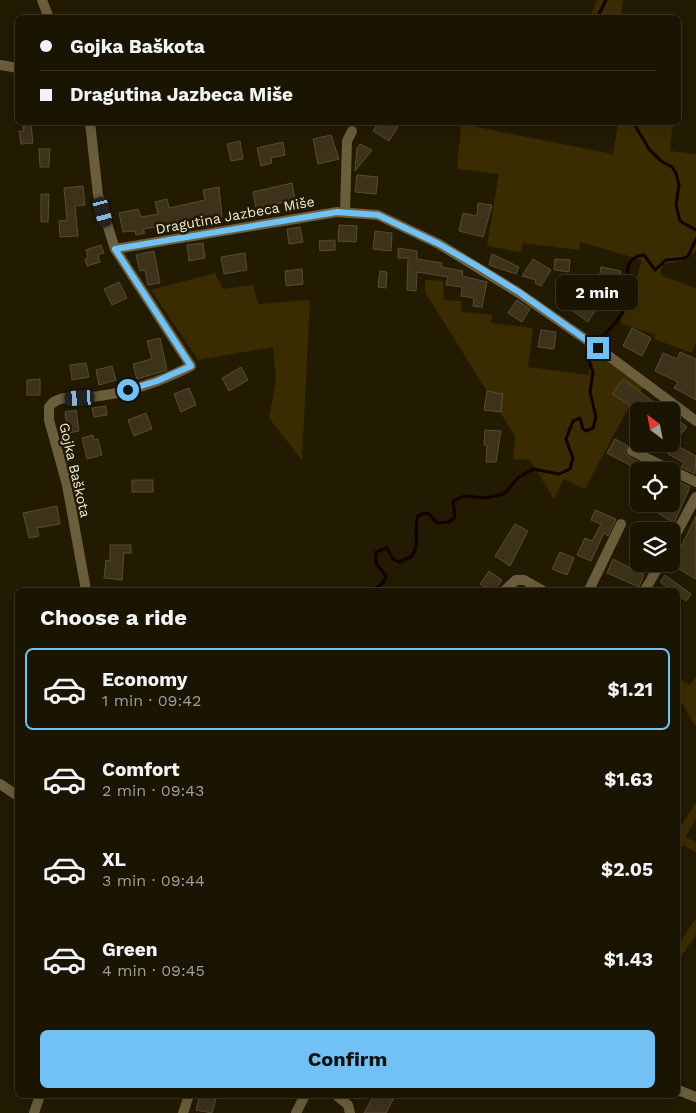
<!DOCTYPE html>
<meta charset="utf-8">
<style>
:root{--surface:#1a1402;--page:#272111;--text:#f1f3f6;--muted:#9f9e99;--line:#383324;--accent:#71c1f5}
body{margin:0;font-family:"Work Sans",sans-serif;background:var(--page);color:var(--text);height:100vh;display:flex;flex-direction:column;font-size:19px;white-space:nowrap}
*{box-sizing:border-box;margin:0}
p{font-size:16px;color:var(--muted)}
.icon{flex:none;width:28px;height:28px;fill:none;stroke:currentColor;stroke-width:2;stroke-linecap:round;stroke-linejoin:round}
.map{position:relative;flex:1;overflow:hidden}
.details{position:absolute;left:15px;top:588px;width:665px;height:510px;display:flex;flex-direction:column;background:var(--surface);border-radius:8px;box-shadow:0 5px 20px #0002,0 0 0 1px var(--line)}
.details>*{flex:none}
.hud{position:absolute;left:15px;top:15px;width:666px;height:110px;border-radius:8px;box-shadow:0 5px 20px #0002,0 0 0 1px var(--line);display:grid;align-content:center;height:110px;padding:0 25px;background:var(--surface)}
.needle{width:32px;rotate:328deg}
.controls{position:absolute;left:630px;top:402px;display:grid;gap:10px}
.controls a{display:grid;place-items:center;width:50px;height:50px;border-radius:8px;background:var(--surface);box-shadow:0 5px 20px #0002,0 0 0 1px var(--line);font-size:25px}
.end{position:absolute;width:22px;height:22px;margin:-11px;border:6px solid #71c1f5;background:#111;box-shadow:0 0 0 2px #111}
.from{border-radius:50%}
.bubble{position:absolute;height:35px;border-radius:8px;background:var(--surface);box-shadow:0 5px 20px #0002,0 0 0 1px var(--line);font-size:16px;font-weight:700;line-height:35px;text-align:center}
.car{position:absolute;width:15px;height:30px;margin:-15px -8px;border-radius:6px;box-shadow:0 0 4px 1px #0007;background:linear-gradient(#222 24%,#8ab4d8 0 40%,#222 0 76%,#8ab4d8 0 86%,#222 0)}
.hud b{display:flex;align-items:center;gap:18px;height:48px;font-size:19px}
.hud b+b{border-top:1px solid var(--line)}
.hud i{width:12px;height:12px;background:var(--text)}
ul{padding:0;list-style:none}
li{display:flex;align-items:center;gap:15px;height:82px;margin:0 10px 8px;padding:0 15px;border:2px solid transparent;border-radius:8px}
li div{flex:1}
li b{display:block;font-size:19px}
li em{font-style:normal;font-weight:700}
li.active{border-color:var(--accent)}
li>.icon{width:45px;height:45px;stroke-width:1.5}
h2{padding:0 25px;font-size:22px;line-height:60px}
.action{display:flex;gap:10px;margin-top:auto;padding:10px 25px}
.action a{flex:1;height:58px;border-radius:8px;background:var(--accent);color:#111;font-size:20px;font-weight:700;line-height:58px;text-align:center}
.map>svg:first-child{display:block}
.green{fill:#3b2c00}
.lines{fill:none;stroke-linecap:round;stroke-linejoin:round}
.stream{stroke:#140000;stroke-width:3}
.building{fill:#3d331a;stroke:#584d34}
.minor{stroke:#6b5e3d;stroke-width:10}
.route{stroke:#71c1f5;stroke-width:6}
.labels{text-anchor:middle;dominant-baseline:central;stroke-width:5;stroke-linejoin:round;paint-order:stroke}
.street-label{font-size:14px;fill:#f0eadb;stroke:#231a02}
</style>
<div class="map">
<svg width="696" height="1113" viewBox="0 0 696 1113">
<rect width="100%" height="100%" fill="#231a02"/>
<g class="green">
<path d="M597 0H623L621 17H590Z"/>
<path d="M666 123 673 124 670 151 696 154V251L682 261 663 264 660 275 696 288V342L692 353 654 339 655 335 620 323 627 307 642 260 580 242 579 250 522 243 521 252 487 246 499 174 457 169 461 124 613 154 618 123Z"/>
<path d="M215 273 223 289 253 285 258 304 310 300 302 460 269 418 276 381 273 347 198 360 151 290Z"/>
<path d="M425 280 443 281 444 300 461 301V312L492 315 491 323 533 328 528 367 589 375 592 349 644 387 625 414 585 489 564 479 554 499 530 460 513 459 515 436 425 292Z"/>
<path d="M696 677V727L678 697V678L690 685Z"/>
<path d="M696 802V819L685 837 696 842V852L682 845 678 851V830Z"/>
<path d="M696 918V935L678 961V945Z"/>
</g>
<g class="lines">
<g class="stream">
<path d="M597 18 606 0"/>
<path d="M633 122 649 149 661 161 672 167 676 173 679 185 676 205 680 221 696 230"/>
<path d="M600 339C610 329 621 318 626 305 632 290 617 257 644 255L655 270 666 260C691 257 685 263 696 239"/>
<path d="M373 590 383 583 386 576 376 563V552L387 548 393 559 399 562 411 557C421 545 413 530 418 516L425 513 429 514 437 523 449 522 455 517 453 501 464 496 485 498 504 494 519 477 533 469 559 474 570 469 573 458 566 439 573 421 580 418 583 429 586 431 593 428 596 417 590 392 593 372 589 361 590 349"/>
</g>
</g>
<g class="building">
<path d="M379 122H391L398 127 389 141 373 131Z"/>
<path d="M31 125 33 143 21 144 19 131H24L23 126Z"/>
<path d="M331 135 339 159 318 164 313 139Z"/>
<path d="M240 141 243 159 231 161 227 144Z"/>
<path d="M283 142 285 155 271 158 272 163 261 166 257 148Z"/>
<path d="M360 144 372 150 355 171 357 148Z"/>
<path d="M39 149H50L49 167H40Z"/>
<path d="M357 175 378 177 376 194 355 192Z"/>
<path d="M292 183 295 200 256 208 253 192Z"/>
<path d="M83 186 85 205 75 206 78 236 60 237 59 221 67 220 64 188Z"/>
<path d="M219 187 222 217 143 229 145 233 136 235 135 231 123 232 119 213 138 209 141 217 158 214 155 202 167 199 169 208 205 200 203 190Z"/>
<path d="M41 194H49L48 222H41Z"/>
<path d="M478 203 492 205 483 237 459 231 463 213 477 216Z"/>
<path d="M339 225 357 226 356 242 338 241Z"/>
<path d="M300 227 303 242 289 244 287 229Z"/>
<path d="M375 231 392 233 391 251 373 249Z"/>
<path d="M335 240V250L320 251 319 241Z"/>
<path d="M203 243 205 258 189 261 187 245Z"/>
<path d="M101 245 104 253 98 255 100 262 87 266 85 259 88 258 86 250Z"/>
<path d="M398 248 417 251V259L442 263 441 267 463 271 462 276 487 282 482 307 473 306 474 298 461 296 462 287 446 285 448 277 417 272 416 291 407 290 408 258H398Z"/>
<path d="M154 251 160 283 148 285 145 270 140 271 136 255Z"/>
<path d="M245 253 247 270 224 274 221 257Z"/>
<path d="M492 254 519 267 516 274 489 265Z"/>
<path d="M533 259 551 270 541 286 535 283 536 280 522 276Z"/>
<path d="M555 259 570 260 569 272 554 270Z"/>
<path d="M601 267 621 271 616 294 597 291Z"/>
<path d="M302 269 303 284 286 286 285 271Z"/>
<path d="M380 271 387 272 386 288 378 287Z"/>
<path d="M119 282 127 298 112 305 104 289Z"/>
<path d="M583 296 598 306 588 322 573 311Z"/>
<path d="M517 300 530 309 522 322 508 313Z"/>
<path d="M632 328 651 338 642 356 623 346Z"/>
<path d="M541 330 556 332 554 349 538 347Z"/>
<path d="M160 338 167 370 137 379 133 364 152 359 147 341Z"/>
<path d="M680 352 696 359V400L674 388 678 382 655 371 663 353 677 359Z"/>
<path d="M86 363 89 377 72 380 70 365Z"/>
<path d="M112 366 116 380 99 385 96 370Z"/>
<path d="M241 367 248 380 229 391 222 378Z"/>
<path d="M40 379V395H27V380Z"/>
<path d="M623 379 638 390 665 411H638L612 394Z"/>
<path d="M189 388 196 405 181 412 174 394Z"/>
<path d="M487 391 503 394 501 412 484 410Z"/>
<path d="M106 406 107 415 94 417 92 408Z"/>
<path d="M76 410 79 431 68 433 65 412Z"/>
<path d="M146 413 152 429 134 436 128 420Z"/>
<path d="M671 415 687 427 677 439 671 435Z"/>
<path d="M485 430 501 431 496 462H486L487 445H484Z"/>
<path d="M93 435 94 440 98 439 102 455 87 459 82 438Z"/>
<path d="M615 439 628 446 625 452 629 457 658 471H634L635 468 607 453Z"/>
<path d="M674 444 696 456 695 474 681 467 684 463 668 454Z"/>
<path d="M671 478 690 487 674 523 643 504H671Z"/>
<rect x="132" y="480" width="21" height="12"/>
<path d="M57 506 60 524 37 528 39 536 29 538 23 513Z"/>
<path d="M595 510 616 519 608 536 604 533 591 561 577 555 585 538 592 541 601 524 591 520Z"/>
<path d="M696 516V579L672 565Z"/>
<path d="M515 524 528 531 510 566 495 556Z"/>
<path d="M110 545H131V553H124L122 580 104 578 106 560 110 561Z"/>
<path d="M560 552 574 558 567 575 552 569Z"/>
<path d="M613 559 644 575 639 587 607 573Z"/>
<path d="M489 571 502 580 495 590H489L480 584Z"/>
<path d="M665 575 691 594 686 601 678 595V590H672L660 582Z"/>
<path d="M200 1095 216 1099 212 1113 196 1110Z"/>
<path d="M374 1095H388L394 1098 386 1113H364Z"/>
</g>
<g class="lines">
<g class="minor">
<path d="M42 0 49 18"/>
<path d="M0 65 18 68"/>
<path d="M345 212 347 141 352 131"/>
<path d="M115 249 337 212 378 215 439 244 519 293 598 348 696 421"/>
<path d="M632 451 696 482"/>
<path d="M671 543 696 497"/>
<path d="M86 590 67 485 49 420V407C57 394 79 398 92 397 127 393 160 382 191 366L115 249 98 195 90 122"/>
<path d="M505 590 516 580H524L542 590"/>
<path d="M589 590 621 524"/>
<path d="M645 590 660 564"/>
<path d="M0 784 18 796"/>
<path d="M678 1090 696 1097"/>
<path d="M336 1095 348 1105 350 1113"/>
<path d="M34 1113 40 1095"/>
<path d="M183 1113 189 1095"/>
<path d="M296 1113 305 1095"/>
</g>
</g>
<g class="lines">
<path class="route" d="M128 390 157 381 191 366 115 249 337 212 378 215 439 244 477 266 519 292 598 348"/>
</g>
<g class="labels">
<g class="street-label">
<text transform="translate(235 215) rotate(-10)">Dragutina Jazbeca Miše</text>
<text transform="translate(75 470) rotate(77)">Gojka Baškota</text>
</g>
</g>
</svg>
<div class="controls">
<a><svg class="needle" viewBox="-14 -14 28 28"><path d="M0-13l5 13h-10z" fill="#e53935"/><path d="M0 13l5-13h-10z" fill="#9f9e99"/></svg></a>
<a><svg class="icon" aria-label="locate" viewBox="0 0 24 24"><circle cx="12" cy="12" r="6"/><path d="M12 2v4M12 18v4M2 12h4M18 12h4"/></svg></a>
<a><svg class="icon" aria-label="layers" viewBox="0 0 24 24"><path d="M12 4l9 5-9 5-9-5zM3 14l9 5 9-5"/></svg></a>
</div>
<i class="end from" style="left:128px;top:390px"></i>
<i class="end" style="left:598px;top:348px"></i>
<div class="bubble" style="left:556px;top:275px;width:82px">2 min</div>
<i class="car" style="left:103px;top:212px;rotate:165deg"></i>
<i class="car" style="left:80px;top:398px;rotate:267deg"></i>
<div class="hud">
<b><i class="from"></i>Gojka Baškota</b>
<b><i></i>Dragutina Jazbeca Miše</b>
</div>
<section class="details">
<h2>Choose a ride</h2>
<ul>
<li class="active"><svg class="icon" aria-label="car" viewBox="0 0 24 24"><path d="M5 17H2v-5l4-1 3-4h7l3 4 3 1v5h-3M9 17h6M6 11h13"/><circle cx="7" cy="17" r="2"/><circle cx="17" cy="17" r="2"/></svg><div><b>Economy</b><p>1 min · 09:42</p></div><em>$1.21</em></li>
<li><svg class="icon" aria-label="car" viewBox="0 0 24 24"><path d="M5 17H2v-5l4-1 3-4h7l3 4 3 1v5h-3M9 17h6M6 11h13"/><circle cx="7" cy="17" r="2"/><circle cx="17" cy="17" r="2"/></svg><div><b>Comfort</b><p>2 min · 09:43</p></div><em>$1.63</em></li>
<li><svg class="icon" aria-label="car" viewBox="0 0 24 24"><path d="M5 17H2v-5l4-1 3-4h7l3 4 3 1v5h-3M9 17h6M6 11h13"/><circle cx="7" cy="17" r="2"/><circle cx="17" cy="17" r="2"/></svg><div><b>XL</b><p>3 min · 09:44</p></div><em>$2.05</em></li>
<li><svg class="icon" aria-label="car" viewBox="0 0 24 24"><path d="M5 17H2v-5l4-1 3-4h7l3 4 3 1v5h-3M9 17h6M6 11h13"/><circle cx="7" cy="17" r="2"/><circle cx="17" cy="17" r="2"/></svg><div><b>Green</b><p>4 min · 09:45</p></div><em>$1.43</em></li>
</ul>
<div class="action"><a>Confirm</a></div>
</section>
</div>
